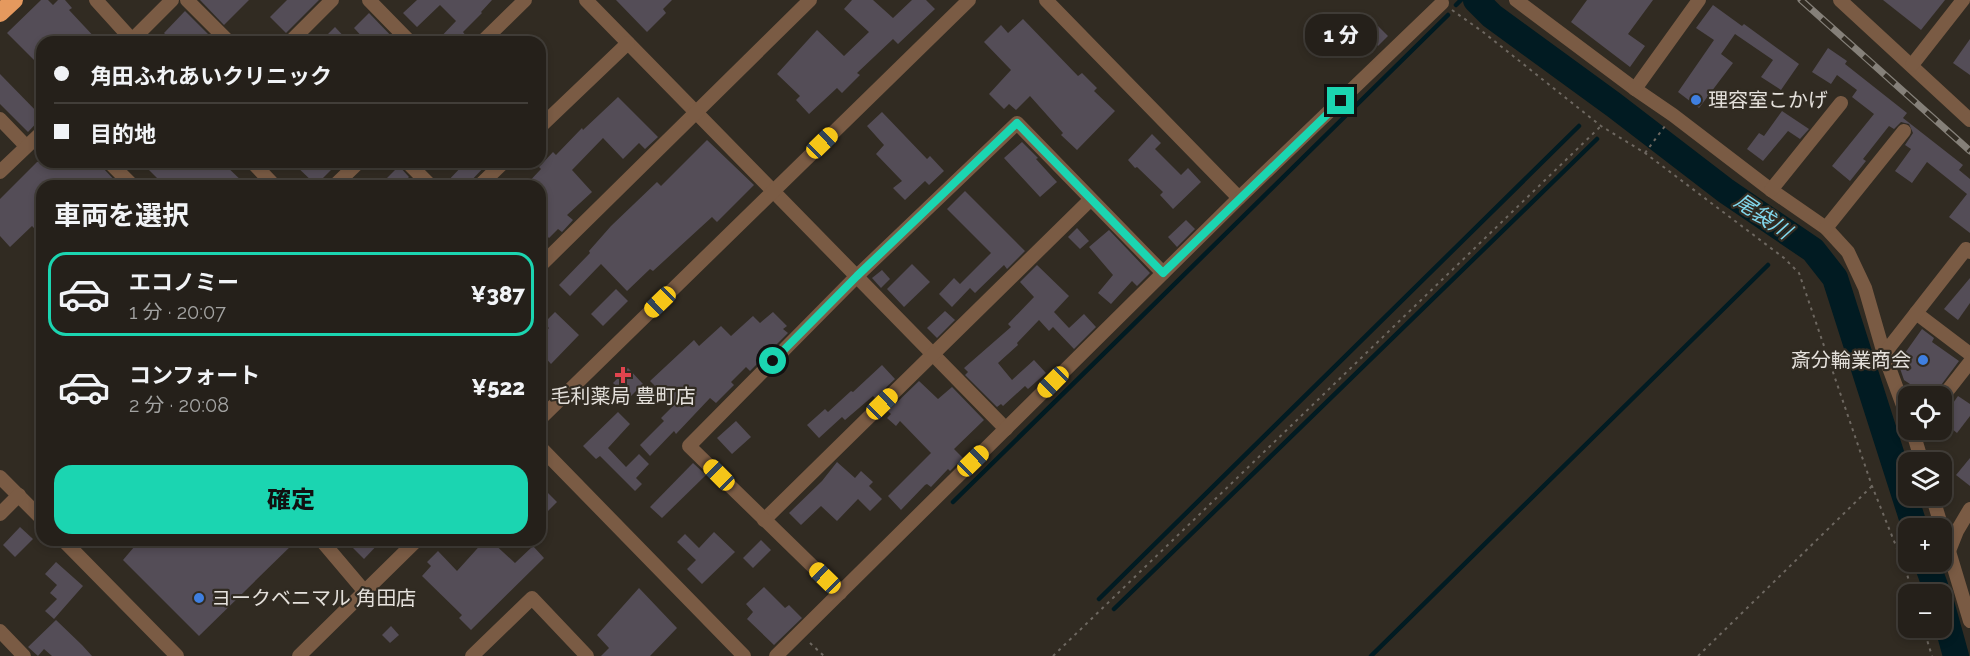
<!DOCTYPE html>
<html lang="ja">
<meta charset="utf-8">
<style>
:root{--surface:#25201a;--page:#2d2823;--text:#f1f3f6;--muted:#a3a3a2;--line:#423e39;--accent:#1bd5b1}
body{margin:0;font-family:Raleway,"Noto Sans JP",sans-serif;background:var(--page);color:var(--text);height:100vh;display:flex;flex-direction:column;font-size:22px;white-space:nowrap}
*{box-sizing:border-box;margin:0}
p{font-size:20px;color:var(--muted)}
.icon{flex:none;width:33px;height:33px;fill:none;stroke:currentColor;stroke-width:2;stroke-linecap:round;stroke-linejoin:round}
.map{position:relative;flex:1;overflow:hidden}
.sheet{position:absolute;left:36px;top:180px;width:510px;height:366px;display:flex;flex-direction:column;background:var(--surface);border-radius:18px;box-shadow:0 3px 9px #0003,0 0 0 2px var(--line)}
.sheet>*{flex:none}
.banner{position:absolute;left:36px;top:36px;width:510px;height:132px;border-radius:18px;box-shadow:0 3px 9px #0003,0 0 0 2px var(--line);display:grid;align-content:center;height:132px;padding:0 18px;background:var(--surface)}
.tools{position:absolute;left:1898px;top:386px;display:grid;gap:12px}
.tools a{display:grid;place-items:center;width:54px;height:54px;border-radius:12px;background:var(--surface);box-shadow:0 3px 9px #0003,0 0 0 2px var(--line);font-size:30px}
.end{position:absolute;width:27px;height:27px;margin:-14px;border:8px solid #1bd5b1;background:#111;box-shadow:0 0 0 3px #111}
.from{border-radius:50%}
.bubble{position:absolute;height:42px;border-radius:18px;background:var(--surface);box-shadow:0 3px 9px #0003,0 0 0 2px var(--line);font-size:20px;font-weight:800;line-height:42px;text-align:center}
.car{position:absolute;width:18px;height:36px;margin:-18px -9px;border-radius:8px;box-shadow:0 0 4px 2px #0007;background:linear-gradient(#f5c518 24%,#345 0 40%,#f5c518 0 76%,#345 0 86%,#f5c518 0)}
.banner b{display:flex;align-items:center;gap:21px;height:57px;font-size:22px}
.banner b+b{border-top:2px solid var(--line)}
.banner i{width:15px;height:15px;background:var(--text)}
ul{padding:0;list-style:none}
li{display:flex;align-items:center;gap:18px;height:84px;margin:0 12px 9px;padding:0 6px;border:3px solid transparent;border-radius:18px}
li div{flex:1}
li b{display:block;font-size:22px}
li em{font-style:normal;font-weight:800}
li.on{border-color:var(--accent)}
li>.icon{width:54px;height:54px;stroke-width:1.5}
h2{padding:0 18px;font-size:27px;line-height:72px}
.action{display:flex;gap:12px;margin-top:auto;padding:12px 18px}
.action a{flex:1;height:69px;border-radius:18px;background:var(--accent);color:#111;font-size:24px;font-weight:800;line-height:69px;text-align:center}
.map>svg:first-child{display:block}
.lines{fill:none;stroke-linecap:round;stroke-linejoin:round}
.stream{stroke:#011b22;stroke-width:4.5}
.river{stroke:#011b22;stroke-width:26}
.building{fill:#544d57}
.path{stroke:#6e6861;stroke-width:2;stroke-dasharray:3 4.5;stroke-linecap:butt}
.minor{stroke:#7a5b44;stroke-width:14}
.highway{stroke:#e5995e;stroke-width:18}
.rail-casing{stroke:#858079;stroke-width:7}
.rail{stroke:#312b22;stroke-width:4.5;stroke-dasharray:14;stroke-linecap:butt}
.route{stroke:#1bd5b1;stroke-width:8}
.shop-dot{fill:#3f7fe0;stroke:#312b22;stroke-width:2}
.health-dot{fill:#e0444e;stroke:#312b22;stroke-width:2}
.labels{text-anchor:middle;dominant-baseline:central;stroke-width:4.5;stroke-linejoin:round;paint-order:stroke}
.poi-label{font-size:20px;fill:#e4e0db;stroke:#312b22;text-anchor:start}
.water-label{font-size:21px;font-style:italic;fill:#82d8ee;stroke:#312b22}
</style>
<div class="map">
<svg width="1970" height="656" viewBox="0 0 1970 656">
<rect width="100%" height="100%" fill="#312b22"/>
<g class="lines">
<g class="stream">
<path d="M1456 5 1461 0"/>
<path d="M953 502 1448 15"/>
<path d="M1099 599 1579 126"/>
<path d="M1114 609 1597 139"/>
<path d="M1371 656 1768 265"/>
</g>
<g class="river">
<path d="M1476 0 1492 16 1614 105 1726 191 1813 250 1835 278 1915 528"/>
<path d="M1926 561 1938 594"/>
<path d="M1941 602 1956 656"/>
</g>
</g>
<g class="building">
<path d="M41 0H48L53 5 58 0H65L72 8 69 10 99 42H65L59 35 52 42H42V52L34 60 7 33Z"/>
<path d="M200 0H249L224 25Z"/>
<path d="M287 0H319L286 33 270 17Z"/>
<path d="M417 0H492L481 12 482 13 463 32 466 36 460 42H436L456 21 440 5 417 27 403 13Z"/>
<path d="M616 0H672L663 9 666 13 647 32Z"/>
<path d="M852 0H873L893 18 912 0H926L935 9 898 44 893 39 857 73 860 75 842 93 837 88 809 114 796 100 800 96 777 74 817 30 844 56 869 32 844 9Z"/>
<path d="M1587 0H1653L1628 34 1645 46 1630 67 1571 22Z"/>
<path d="M1883 0H1945L1921 30Z"/>
<path d="M1713 5 1742 26 1744 24 1799 64 1781 90 1761 77 1773 60 1735 34 1721 54 1733 63 1699 108 1678 92 1714 40 1696 28Z"/>
<path d="M185 11 211 37 206 42H173L164 33Z"/>
<path d="M369 13 397 42H367L354 28Z"/>
<path d="M1023 19 1078 76 1082 73 1097 88 1094 91 1115 111 1077 150 1061 135 1063 133 1030 96 1016 110 1009 104 1004 109 989 94 1011 70 984 42 1001 25 1008 33Z"/>
<path d="M1378 26 1388 36 1378 46 1368 36Z"/>
<path d="M335 27 349 42H320Z"/>
<path d="M1970 39V75L1953 63Z"/>
<path d="M1828 48 1847 61 1845 64 1907 113 1903 118 1963 165 1959 170 1970 179V233L1949 217 1967 194 1927 162 1912 183 1895 171 1911 149 1905 145 1913 133 1909 124 1901 122 1894 129 1889 126 1863 159 1866 161 1850 181 1832 166 1874 114 1852 97 1857 90 1837 75 1831 84 1812 72Z"/>
<path d="M0 74 42 117 28 132 0 104Z"/>
<path d="M618 97 658 137 645 149 639 143 623 159 603 138 572 170 592 192 567 215 573 220 562 232 558 229 549 238 540 229V186H525L541 169 539 167 553 152 556 155 582 128 583 130Z"/>
<path d="M1782 111 1809 129 1800 139 1788 131 1763 161 1747 149 1759 133 1764 136Z"/>
<path d="M882 112 927 159 930 156 944 171 929 185 925 181 905 200 893 188 902 181 876 154 884 145 867 126Z"/>
<path d="M1152 134 1161 143 1155 149 1181 175 1188 168 1201 182 1173 209 1160 195 1163 192 1137 167 1135 168 1128 160Z"/>
<path d="M707 140 754 185 717 222 712 217 653 271 650 269 627 291 601 264 570 296 559 285 590 253 589 251 611 226 657 182 661 186Z"/>
<path d="M1022 142 1038 158 1036 159 1057 182 1040 197 1004 158Z"/>
<path d="M37 162H100L103 168 120 186H42V236L32 226 10 247 0 236V199Z"/>
<path d="M153 162H222L247 186H165L147 168Z"/>
<path d="M292 162H339L316 185Z"/>
<path d="M466 162H489L466 186H443Z"/>
<path d="M399 166 409 177 400 186H379Z"/>
<path d="M965 191 1025 251 1007 269 1004 265 975 293 970 288 952 307 939 294 954 278 960 284 991 253 947 209Z"/>
<path d="M1186 220 1195 229 1177 247 1168 237Z"/>
<path d="M1077 228 1089 241 1080 249 1068 237Z"/>
<path d="M1109 230 1150 273 1137 286 1132 281 1111 304 1098 293 1113 275 1089 247Z"/>
<path d="M912 264 930 282 904 307 887 289Z"/>
<path d="M1037 265 1069 296 1054 312 1069 328 1084 314 1096 327 1074 349 1053 327 1049 331 1039 320 1017 343 1018 345 998 363 1012 380 1034 360 1046 373 1028 389 1025 386 1003 406 1001 404 997 407 965 375 968 372 964 368 1011 327 1008 324 1034 297 1020 282Z"/>
<path d="M882 270 890 279 881 288 872 278Z"/>
<path d="M1970 278V303L1958 320 1944 309Z"/>
<path d="M616 289 628 301 603 326 591 314Z"/>
<path d="M945 311 955 320 937 338 927 328Z"/>
<path d="M555 312 579 335 551 364 544 356 547 352 540 345V337L549 328 544 323Z"/>
<path d="M773 312 787 326 783 329 788 333 750 371 746 367 731 382 734 385 716 403 710 398 676 434 674 431 650 456 640 445 664 421 661 418 674 405 650 381 694 340 699 346 721 326 731 336 753 316 760 323Z"/>
<path d="M1922 329 1934 338 1932 342 1959 361 1933 396H1915L1919 390 1904 380 1895 354 1899 349 1905 353Z"/>
<path d="M882 365 895 379 875 398 873 396 845 420 842 417 819 438 807 425 825 409 828 412 851 391 853 392Z"/>
<path d="M628 368 643 384 629 398 613 383Z"/>
<path d="M919 381 938 399 952 387 984 420 954 449 963 458 950 471 948 469 931 487 927 484 925 485 901 510 888 496 931 453 900 421 896 426 887 418 891 414 888 411Z"/>
<path d="M1958 396 1970 404V416L1957 433 1941 420Z"/>
<path d="M618 412 630 424 608 448 626 467 639 454 649 464 636 478 642 484 635 491 600 456 596 459 583 446Z"/>
<path d="M736 421 751 437 732 454 717 438Z"/>
<path d="M1970 458V486L1956 475Z"/>
<path d="M837 462 855 478 861 471 873 482 869 486 882 499 870 511 858 499 837 521 821 506 801 525 789 513 822 481Z"/>
<path d="M693 463 706 475 662 518 650 507Z"/>
<path d="M540 485 557 502 540 519Z"/>
<path d="M20 527 33 539 15 557 3 545Z"/>
<path d="M714 532 735 552 702 584 687 569 696 560 677 542 685 534 699 548Z"/>
<path d="M140 540H297L199 636 123 560Z"/>
<path d="M358 540H382L364 559 352 547Z"/>
<path d="M485 540H490L515 563 533 546 544 558 471 630 459 618 462 615 422 576 431 566 427 562 438 551 457 571Z"/>
<path d="M761 540 771 550 753 568 743 558Z"/>
<path d="M56 562 83 586 54 619 45 611 57 599 50 593 57 585 45 574Z"/>
<path d="M764 587 785 608 789 605 802 618 774 645 747 619 753 612 746 604Z"/>
<path d="M639 588 677 628 650 656H601L609 648 597 635Z"/>
<path d="M56 620 82 645 92 656H52L44 649 38 656 28 647Z"/>
<path d="M391 626 399 635 390 643 382 635Z"/>
</g>
<g class="lines">
<g class="path">
<path d="M1452 10 1483 32 1601 126 1645 153 1784 258 1799 273 1872 486 1906 571 1913 594"/>
<path d="M1645 153 1665 126"/>
<path d="M1906 571 1936 561"/>
<path d="M1923 627 1932 656"/>
<path d="M810 643 824 656"/>
<path d="M1053 656 1601 126"/>
<path d="M1698 656 1872 486"/>
</g>
<g class="minor">
<path d="M96 0 134 42"/>
<path d="M187 0 229 42"/>
<path d="M369 0 410 42"/>
<path d="M586 0 1006 429"/>
<path d="M1046 0 1239 198"/>
<path d="M1516 0 1635 89 1673 115 1771 190 1826 228 1848 252 1865 288 1884 354 1908 419"/>
<path d="M1840 0 1970 120"/>
<path d="M132 40 172 0"/>
<path d="M290 42 332 0"/>
<path d="M482 42 525 0"/>
<path d="M1912 65 1963 0"/>
<path d="M1635 89 1699 0"/>
<path d="M0 119 26 146"/>
<path d="M540 127 628 43"/>
<path d="M109 162 133 186"/>
<path d="M252 162 275 186"/>
<path d="M407 162 431 186"/>
<path d="M0 172 42 132"/>
<path d="M334 186 359 162"/>
<path d="M479 186 504 162"/>
<path d="M1771 190 1841 103"/>
<path d="M1826 228 1904 131"/>
<path d="M540 266 810 0"/>
<path d="M1916 313 1970 354"/>
<path d="M1884 354 1966 249 1970 252"/>
<path d="M1941 399 1970 362"/>
<path d="M540 419 969 0"/>
<path d="M1912 429 1922 462"/>
<path d="M540 447 744 656"/>
<path d="M0 477 42 519"/>
<path d="M1932 495 1970 621"/>
<path d="M0 514 19 495"/>
<path d="M764 520 1090 200"/>
<path d="M63 540 177 656"/>
<path d="M321 540 365 592"/>
<path d="M1949 551 1957 531 1970 509"/>
<path d="M840 593 689 446 857 276 1017 123 1163 273"/>
<path d="M0 631 24 656"/>
<path d="M299 656 417 540"/>
<path d="M472 656 532 598 587 656"/>
<path d="M776 656 1239 198 1442 3"/>
</g>
<path class="highway" d="M0 13 14 0"/>
<g class="rail-casing">
<path id="rail" d="M1801 0 1970 151"/>
</g>
<use href="#rail" class="rail"/>
</g>
<g class="lines">
<path class="route" d="M773 361 857 276 1017 123 1163 273 1341 101"/>
</g>
<g class="shop-dot">
<circle cx="1696" cy="100" r="6"/>
<circle cx="1923" cy="360" r="6"/>
<circle cx="199" cy="598" r="6"/>
</g>
<path class="health-dot" d="M620 366h6v6h6v6h-6v6h-6v-6h-6v-6h6z"/>
<g class="labels">
<g class="poi-label">
<text x="1708" y="100">理容室こかげ</text>
<text x="1911" y="360" text-anchor="end">斎分輪業商会</text>
<text x="623" y="396" text-anchor="middle">毛利薬局 豊町店</text>
<text x="211" y="598">ヨークベニマル 角田店</text>
</g>
<g class="water-label">
<text transform="translate(1763 216) rotate(34)">尾袋川</text>
</g>
</g>
</svg>
<div class="tools">
<a><svg class="icon" aria-label="locate" viewBox="0 0 24 24"><circle cx="12" cy="12" r="6"/><path d="M12 2v4M12 18v4M2 12h4M18 12h4"/></svg></a>
<a><svg class="icon" aria-label="layers" viewBox="0 0 24 24"><path d="M12 4l9 5-9 5-9-5zM3 14l9 5 9-5"/></svg></a>
<a>+</a>
<a>−</a>
</div>
<i class="end from" style="left:773px;top:361px"></i>
<i class="end" style="left:1341px;top:101px"></i>
<div class="bubble" style="left:1305px;top:14px;width:72px">1 分</div>
<i class="car" style="left:822px;top:143px;rotate:46deg"></i>
<i class="car" style="left:660px;top:302px;rotate:226deg"></i>
<i class="car" style="left:1053px;top:382px;rotate:225deg"></i>
<i class="car" style="left:882px;top:404px;rotate:46deg"></i>
<i class="car" style="left:973px;top:461px;rotate:46deg"></i>
<i class="car" style="left:719px;top:475px;rotate:315deg"></i>
<i class="car" style="left:825px;top:578px;rotate:314deg"></i>
<div class="banner">
<b><i class="from"></i>角田ふれあいクリニック</b>
<b><i></i>目的地</b>
</div>
<section class="sheet">
<h2>車両を選択</h2>
<ul>
<li class="on"><svg class="icon" aria-label="car" viewBox="0 0 24 24"><path d="M5 17H2v-5l4-1 3-4h7l3 4 3 1v5h-3M9 17h6M6 11h13"/><circle cx="7" cy="17" r="2"/><circle cx="17" cy="17" r="2"/></svg><div><b>エコノミー</b><p>1 分 · 20:07</p></div><em>¥387</em></li>
<li><svg class="icon" aria-label="car" viewBox="0 0 24 24"><path d="M5 17H2v-5l4-1 3-4h7l3 4 3 1v5h-3M9 17h6M6 11h13"/><circle cx="7" cy="17" r="2"/><circle cx="17" cy="17" r="2"/></svg><div><b>コンフォート</b><p>2 分 · 20:08</p></div><em>¥522</em></li>
</ul>
<div class="action"><a>確定</a></div>
</section>
</div>
